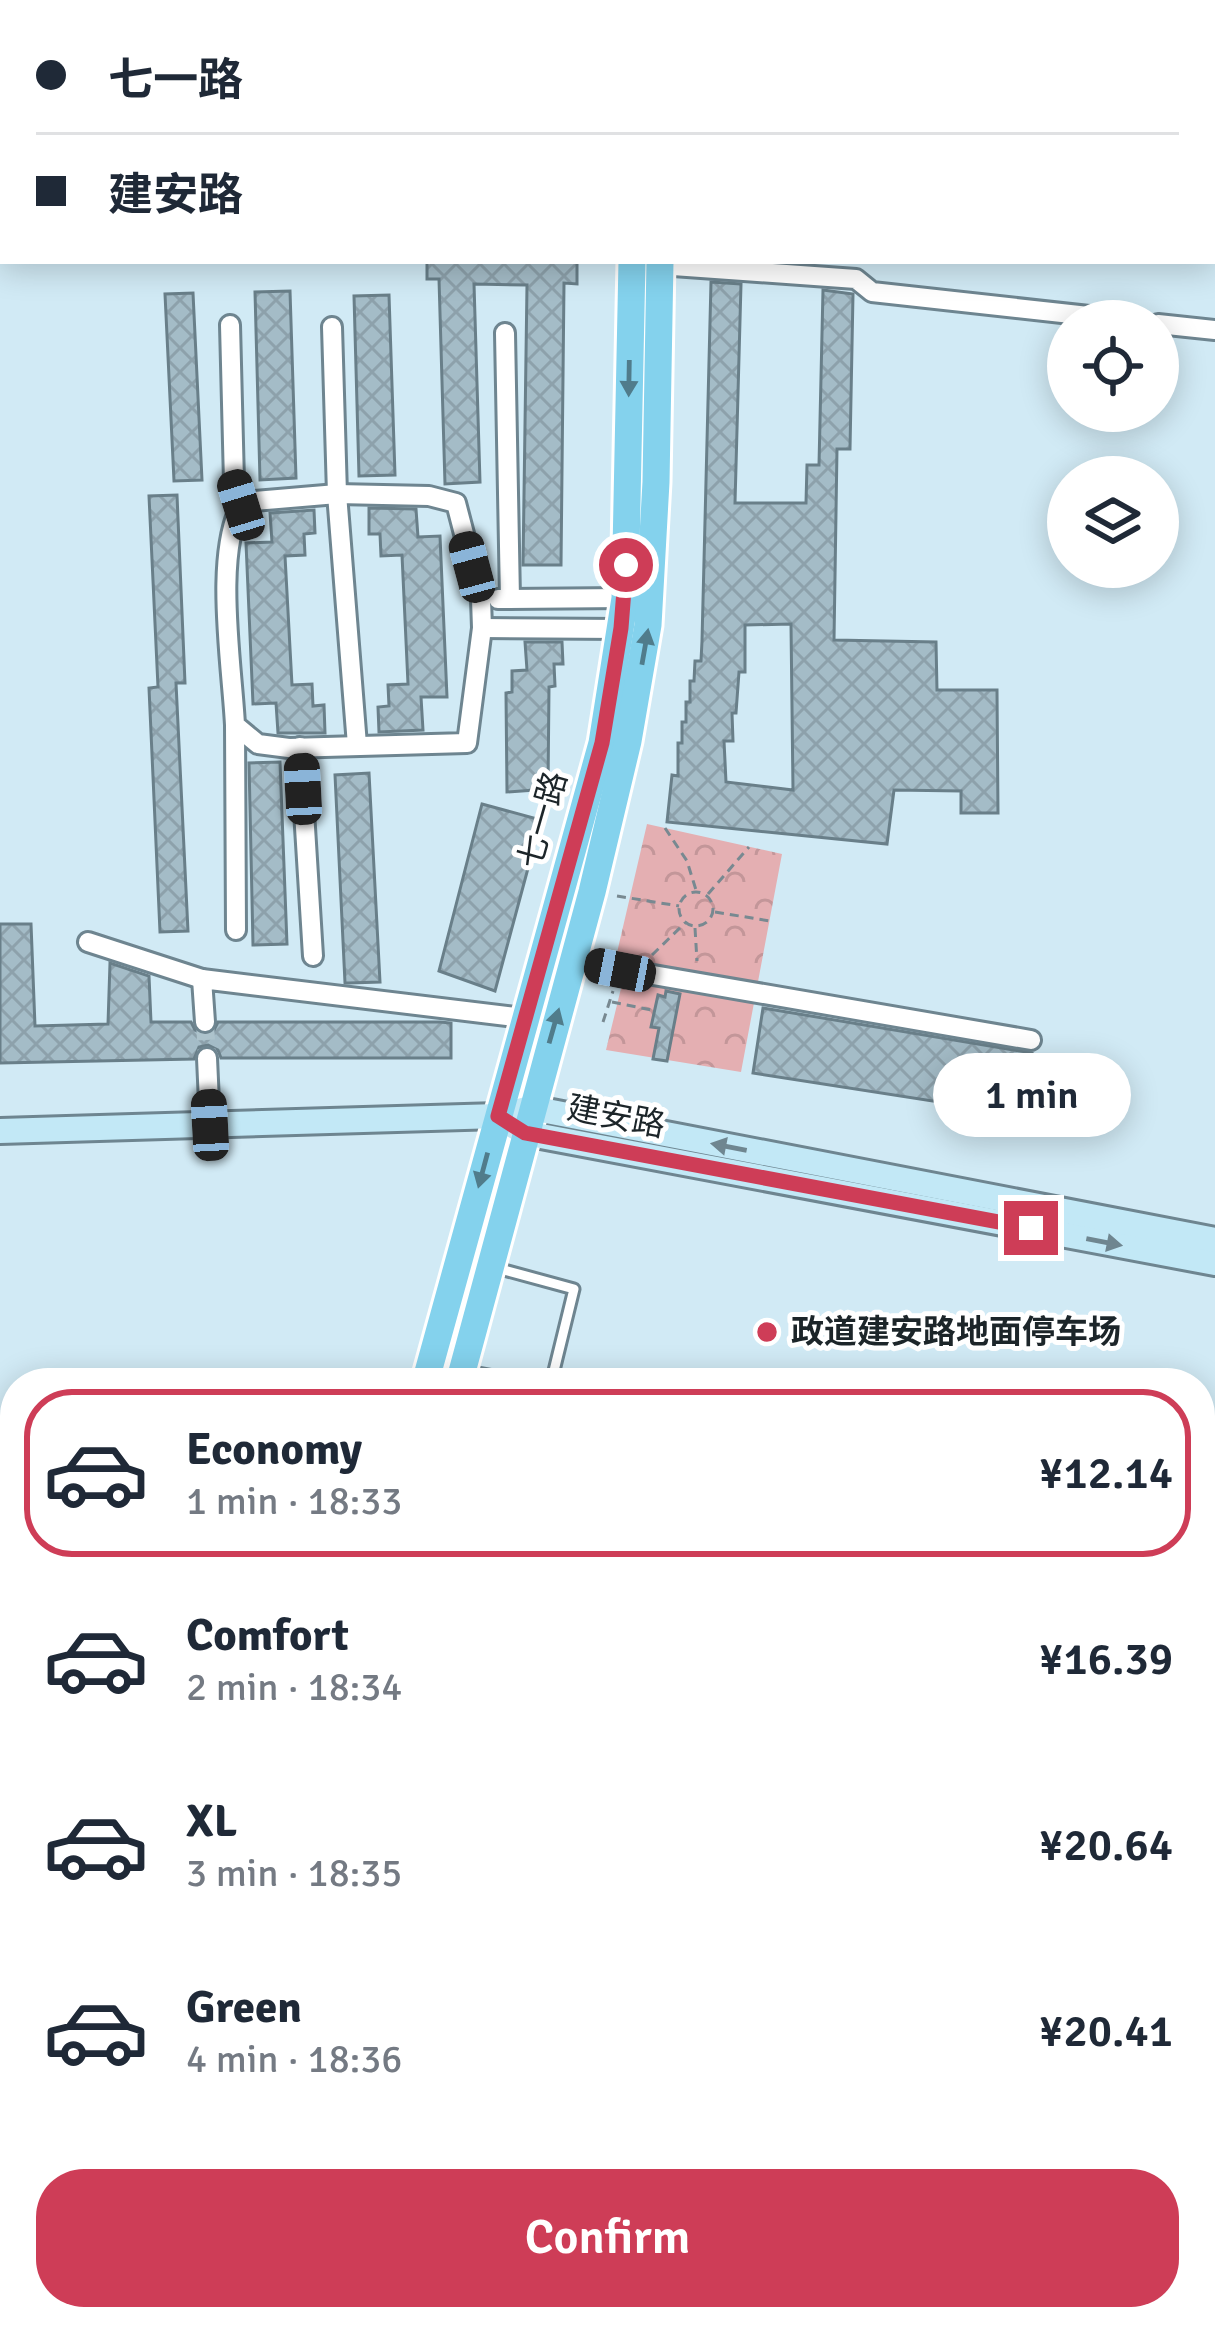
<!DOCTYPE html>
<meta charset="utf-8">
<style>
:root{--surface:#fff;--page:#f2f2f3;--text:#1f2937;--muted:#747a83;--line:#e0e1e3;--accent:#ce3d57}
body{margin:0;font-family:Signika,"Noto Sans SC",sans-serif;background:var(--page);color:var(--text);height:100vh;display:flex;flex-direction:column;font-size:45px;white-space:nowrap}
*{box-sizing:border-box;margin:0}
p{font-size:39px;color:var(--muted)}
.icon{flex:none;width:66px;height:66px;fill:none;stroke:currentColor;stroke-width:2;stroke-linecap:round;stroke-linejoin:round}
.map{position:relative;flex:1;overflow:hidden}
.details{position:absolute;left:0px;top:1368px;width:1215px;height:963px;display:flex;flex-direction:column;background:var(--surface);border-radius:48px 48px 0 0;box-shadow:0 6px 30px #0003}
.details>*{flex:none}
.guide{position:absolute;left:0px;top:0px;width:1215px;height:264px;box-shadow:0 6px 30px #0003;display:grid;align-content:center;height:264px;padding:0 36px;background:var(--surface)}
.buttons{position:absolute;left:1047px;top:300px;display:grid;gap:24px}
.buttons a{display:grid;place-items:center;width:132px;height:132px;border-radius:50%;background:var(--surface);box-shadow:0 6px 30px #0003;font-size:60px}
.end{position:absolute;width:54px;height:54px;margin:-27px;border:15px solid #ce3d57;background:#fff;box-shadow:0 0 0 6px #fff}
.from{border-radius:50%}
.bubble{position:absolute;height:84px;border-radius:42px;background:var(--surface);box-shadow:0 6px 30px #0003;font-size:39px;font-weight:600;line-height:84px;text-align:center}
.car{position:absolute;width:36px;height:72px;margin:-36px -18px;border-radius:15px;box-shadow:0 0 9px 3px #0007;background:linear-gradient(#222 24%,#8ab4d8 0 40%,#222 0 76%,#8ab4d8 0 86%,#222 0)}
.guide b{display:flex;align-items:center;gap:42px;height:114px;font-size:45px}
.guide b+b{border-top:3px solid var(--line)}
.guide i{width:30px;height:30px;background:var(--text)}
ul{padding:21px 0 0;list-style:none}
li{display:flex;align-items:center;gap:36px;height:168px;margin:0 24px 18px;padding:0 12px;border:6px solid transparent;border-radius:48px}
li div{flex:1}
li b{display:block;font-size:45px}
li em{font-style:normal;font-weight:600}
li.current{border-color:var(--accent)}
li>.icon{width:108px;height:108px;stroke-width:1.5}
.button{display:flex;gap:24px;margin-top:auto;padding:24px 36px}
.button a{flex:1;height:138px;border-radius:48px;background:var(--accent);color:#fff;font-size:48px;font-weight:600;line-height:138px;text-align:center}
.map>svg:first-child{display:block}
.grass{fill:url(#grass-tufts)}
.park{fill:url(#park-crowns)}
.garden{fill:url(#garden-furrows)}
.building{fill:url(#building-cross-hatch);stroke:#697f89;stroke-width:3;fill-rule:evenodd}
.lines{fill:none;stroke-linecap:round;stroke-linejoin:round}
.street-tunnel{stroke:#adc3cc;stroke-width:18;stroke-dasharray:18 9;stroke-linecap:butt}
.lane-casing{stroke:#6e8590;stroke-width:15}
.street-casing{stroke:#6e8590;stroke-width:24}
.secondary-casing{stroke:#6e8590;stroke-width:30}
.primary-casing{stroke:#fff;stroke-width:33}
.path{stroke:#788991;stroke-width:3;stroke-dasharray:9 6;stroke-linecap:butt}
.lane{stroke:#fff;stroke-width:9}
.street{stroke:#fff;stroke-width:18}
.secondary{stroke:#c2e8f6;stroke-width:24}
.primary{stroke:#84d2ed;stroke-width:27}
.oneway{fill:#507c8b}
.oneway2{fill:#6f8690}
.route{stroke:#ce3d57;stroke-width:15}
.poi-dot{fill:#ce3d57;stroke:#fff;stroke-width:4.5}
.labels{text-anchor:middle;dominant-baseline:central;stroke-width:10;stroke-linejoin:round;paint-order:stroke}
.street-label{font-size:33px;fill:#1c2529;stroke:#fff}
.poi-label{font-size:33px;font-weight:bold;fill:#1c2529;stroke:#fff;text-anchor:start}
</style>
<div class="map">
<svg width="1215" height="2329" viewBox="0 0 1215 2329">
<defs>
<pattern id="grass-tufts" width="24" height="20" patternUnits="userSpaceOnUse" patternTransform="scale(3)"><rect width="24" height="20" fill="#e4afb2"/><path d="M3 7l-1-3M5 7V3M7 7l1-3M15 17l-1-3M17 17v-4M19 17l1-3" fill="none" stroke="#c39699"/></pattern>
<pattern id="park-crowns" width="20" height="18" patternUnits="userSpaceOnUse" patternTransform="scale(3)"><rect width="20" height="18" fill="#e4afb2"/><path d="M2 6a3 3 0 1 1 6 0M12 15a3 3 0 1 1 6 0" fill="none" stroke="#c39699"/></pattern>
<pattern id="garden-furrows" width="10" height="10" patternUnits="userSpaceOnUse" patternTransform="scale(3)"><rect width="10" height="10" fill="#e4afb2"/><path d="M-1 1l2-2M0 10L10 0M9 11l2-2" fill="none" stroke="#c39699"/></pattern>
<pattern id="building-cross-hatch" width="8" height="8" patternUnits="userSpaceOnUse" patternTransform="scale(3)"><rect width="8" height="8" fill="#a4bcc7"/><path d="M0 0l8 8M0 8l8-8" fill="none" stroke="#8da1ab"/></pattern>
</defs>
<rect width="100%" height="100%" fill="#d1eaf5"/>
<path class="grass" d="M237 2316H902L897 2329H233Z"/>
<g class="park">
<path d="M647 824 782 854 741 1072 606 1050 624 976 612 974Z"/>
<path d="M1215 1741V2329H1006L1011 2316H1200V1783Z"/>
</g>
<path class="garden" d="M0 1733 15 1738V1950L0 1946Z"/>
<g class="building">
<path d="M427 261H577V284L564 283 561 565H523L527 285 474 284 480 482 445 484 439 279H427Z"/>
<path d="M711 282 741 284 735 503H806L807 465H819L823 290 853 294 850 449H837L834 640 936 642 937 690H997L998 813H961V791L894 790 887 844 667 822 672 775 678 776V743H682V722H686V702H690V681H694L695 661H701L702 641ZM791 624 793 790 726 782 724 741H733L732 713H736L739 672H745V625Z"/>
<path d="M290 291 296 478 260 480 255 292Z"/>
<path d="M193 293 202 480 174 481 165 294Z"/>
<path d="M389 295 395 475 359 476 354 296Z"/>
<path d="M177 495 185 683H176L188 931 160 932 149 688 158 687 149 496Z"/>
<path d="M369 508 416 509 418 537 440 536 447 697H421L423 730 379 732 378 707 389 706 388 685 408 684 402 555 381 556 380 534H369Z"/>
<path d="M314 510 315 533 304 534 305 555 285 556 292 685 312 684 313 706 324 705 325 733H278L276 703 253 704 246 543 272 542 270 513Z"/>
<path d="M525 642H562L563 664H554L555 686 549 687 548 789 507 792 506 693 512 692V671L527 670Z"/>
<path d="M280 762 287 944 253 945 249 763Z"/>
<path d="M369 773 380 982 349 983H345L335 775Z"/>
<path d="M482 804 541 820 495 991 439 971Z"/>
<path d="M0 924H31L35 1026 108 1024 110 963 149 976 151 1022H191L195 1030 205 1035 213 1032 218 1022H440L451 1023V1058H221L218 1050 208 1045 199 1047 194 1059 0 1063Z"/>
<path d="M666 991 680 994 667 1061 653 1059 659 1028 651 1027 658 995 665 997Z"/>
<path d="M763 1008 1032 1053 1023 1115 753 1073Z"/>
<path d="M0 1986 15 1990V2223L0 2219Z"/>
</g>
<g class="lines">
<path class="street-tunnel" d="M205 1022 207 1058"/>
<g class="lane-casing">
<g id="lane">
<path d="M493 1267 574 1289 551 1383"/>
<path d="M468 1371 529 1383"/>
<path d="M1200 1509 1215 1512"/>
<path d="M0 1968 15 1972"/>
<path d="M0 2246 15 2250"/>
<path d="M75 2329 78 2316"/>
</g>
</g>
<g class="street-casing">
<g id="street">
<path d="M323 3V0"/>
<path d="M864 3V0"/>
<path d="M1212 126H1215"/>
<path d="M0 168H3"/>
<path d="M1212 181 1215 182"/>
<path d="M659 265 856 279 872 292 1134 321"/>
<path d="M1158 324 1215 330"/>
<path d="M230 325 234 482 241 505"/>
<path d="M332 327 337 494 357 745"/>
<path d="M505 333 510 599"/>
<path d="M337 494 429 496 456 503 481 599 482 628 467 743 289 748 258 744 235 725C232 665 213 552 243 502Z"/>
<path d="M498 599 625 598"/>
<path d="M482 628 621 629"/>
<path d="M235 725 236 930"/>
<path d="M300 747 313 956"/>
<path d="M88 942 202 979"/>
<path d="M572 961 1031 1040"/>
<path d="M205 1022 202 979 523 1018"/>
<path d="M207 1058 210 1125"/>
</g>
</g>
<g class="secondary-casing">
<g id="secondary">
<path d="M510 1124 525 1133 1215 1263"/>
<path d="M0 1131 498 1116 531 1108 1215 1240"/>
<path d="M1200 1599 1215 1557"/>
<path d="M1200 1669 1215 1626"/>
<path d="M939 2329 943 2316"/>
<path d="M964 2329 969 2316"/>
</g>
</g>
<g class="primary-casing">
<g id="primary">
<path d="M635 3V0"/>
<path d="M662 3V0"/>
<path d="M425 1383 602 743 625 598 632 261"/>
<path d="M459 1383 592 892 628 741 648 625 656 482 660 261"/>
<path d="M166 2329 170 2316"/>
<path d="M204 2329 208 2316"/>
</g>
</g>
<g class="path">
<path d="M665 828 687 861 696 890"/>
<circle cx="696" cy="909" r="17"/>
<path d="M708 894 749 847"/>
<path d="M617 896 679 906"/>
<path d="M715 912 770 921"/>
<path d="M695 928 697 961"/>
<path d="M652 955 685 923"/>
<path d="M612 1002 651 1010"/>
<path d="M603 1022 613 991"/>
<path d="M1200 2223 1215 2225"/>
<path d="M1118 2329 1125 2316"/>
</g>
<use href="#lane" class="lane"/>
<use href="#street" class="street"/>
<use href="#secondary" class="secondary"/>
<use href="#primary" class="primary"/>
</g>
<defs><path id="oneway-solid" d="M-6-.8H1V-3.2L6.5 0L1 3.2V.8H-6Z" transform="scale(3)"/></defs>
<g class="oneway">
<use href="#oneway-solid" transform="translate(629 378) rotate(91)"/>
<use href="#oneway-solid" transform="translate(645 647) rotate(-80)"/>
<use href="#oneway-solid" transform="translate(554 1026) rotate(-74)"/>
<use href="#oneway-solid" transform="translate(483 1170) rotate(105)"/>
</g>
<g class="oneway2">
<use href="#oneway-solid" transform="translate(729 1147) rotate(-169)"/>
<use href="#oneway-solid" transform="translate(1104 1242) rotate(11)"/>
</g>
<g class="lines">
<path class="route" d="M626 565 621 628 602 743 498 1116 525 1133 1031 1228"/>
</g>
<circle class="poi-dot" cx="767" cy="1332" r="12"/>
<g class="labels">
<g class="street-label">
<text transform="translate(543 820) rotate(-74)">七一路</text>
<text transform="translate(616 1117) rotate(11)">建安路</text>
</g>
<g class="poi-label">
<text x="791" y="1332">政道建安路地面停车场</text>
</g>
</g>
</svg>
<div class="buttons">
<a><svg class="icon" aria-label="locate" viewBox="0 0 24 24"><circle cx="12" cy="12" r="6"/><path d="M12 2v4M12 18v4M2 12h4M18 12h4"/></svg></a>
<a><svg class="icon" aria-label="layers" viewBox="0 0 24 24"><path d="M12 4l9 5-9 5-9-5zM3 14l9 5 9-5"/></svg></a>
</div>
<i class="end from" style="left:626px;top:565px"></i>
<i class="end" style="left:1031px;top:1228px"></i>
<div class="bubble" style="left:933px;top:1053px;width:198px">1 min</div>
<i class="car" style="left:241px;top:505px;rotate:343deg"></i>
<i class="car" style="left:472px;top:567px;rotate:345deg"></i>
<i class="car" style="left:303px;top:789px;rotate:357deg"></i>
<i class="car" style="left:620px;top:970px;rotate:281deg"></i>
<i class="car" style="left:210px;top:1125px;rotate:357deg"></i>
<div class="guide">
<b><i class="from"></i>七一路</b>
<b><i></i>建安路</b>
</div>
<section class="details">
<ul>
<li class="current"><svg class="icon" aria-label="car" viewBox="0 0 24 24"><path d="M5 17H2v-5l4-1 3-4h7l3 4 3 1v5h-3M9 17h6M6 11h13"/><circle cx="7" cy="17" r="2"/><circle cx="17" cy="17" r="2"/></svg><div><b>Economy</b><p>1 min · 18:33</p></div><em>¥12.14</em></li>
<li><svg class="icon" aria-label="car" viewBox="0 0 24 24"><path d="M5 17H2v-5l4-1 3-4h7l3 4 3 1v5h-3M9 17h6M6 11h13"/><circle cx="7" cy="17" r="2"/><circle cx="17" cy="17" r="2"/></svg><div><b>Comfort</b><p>2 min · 18:34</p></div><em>¥16.39</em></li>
<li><svg class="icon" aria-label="car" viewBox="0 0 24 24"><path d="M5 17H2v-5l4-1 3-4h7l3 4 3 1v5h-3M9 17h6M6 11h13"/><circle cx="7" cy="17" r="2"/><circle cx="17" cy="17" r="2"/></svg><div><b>XL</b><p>3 min · 18:35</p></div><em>¥20.64</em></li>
<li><svg class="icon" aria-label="car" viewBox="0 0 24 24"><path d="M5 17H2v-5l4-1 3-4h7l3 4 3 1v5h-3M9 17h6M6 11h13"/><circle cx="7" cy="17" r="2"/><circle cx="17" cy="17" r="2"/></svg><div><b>Green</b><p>4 min · 18:36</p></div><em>¥20.41</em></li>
</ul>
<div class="button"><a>Confirm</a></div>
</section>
</div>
